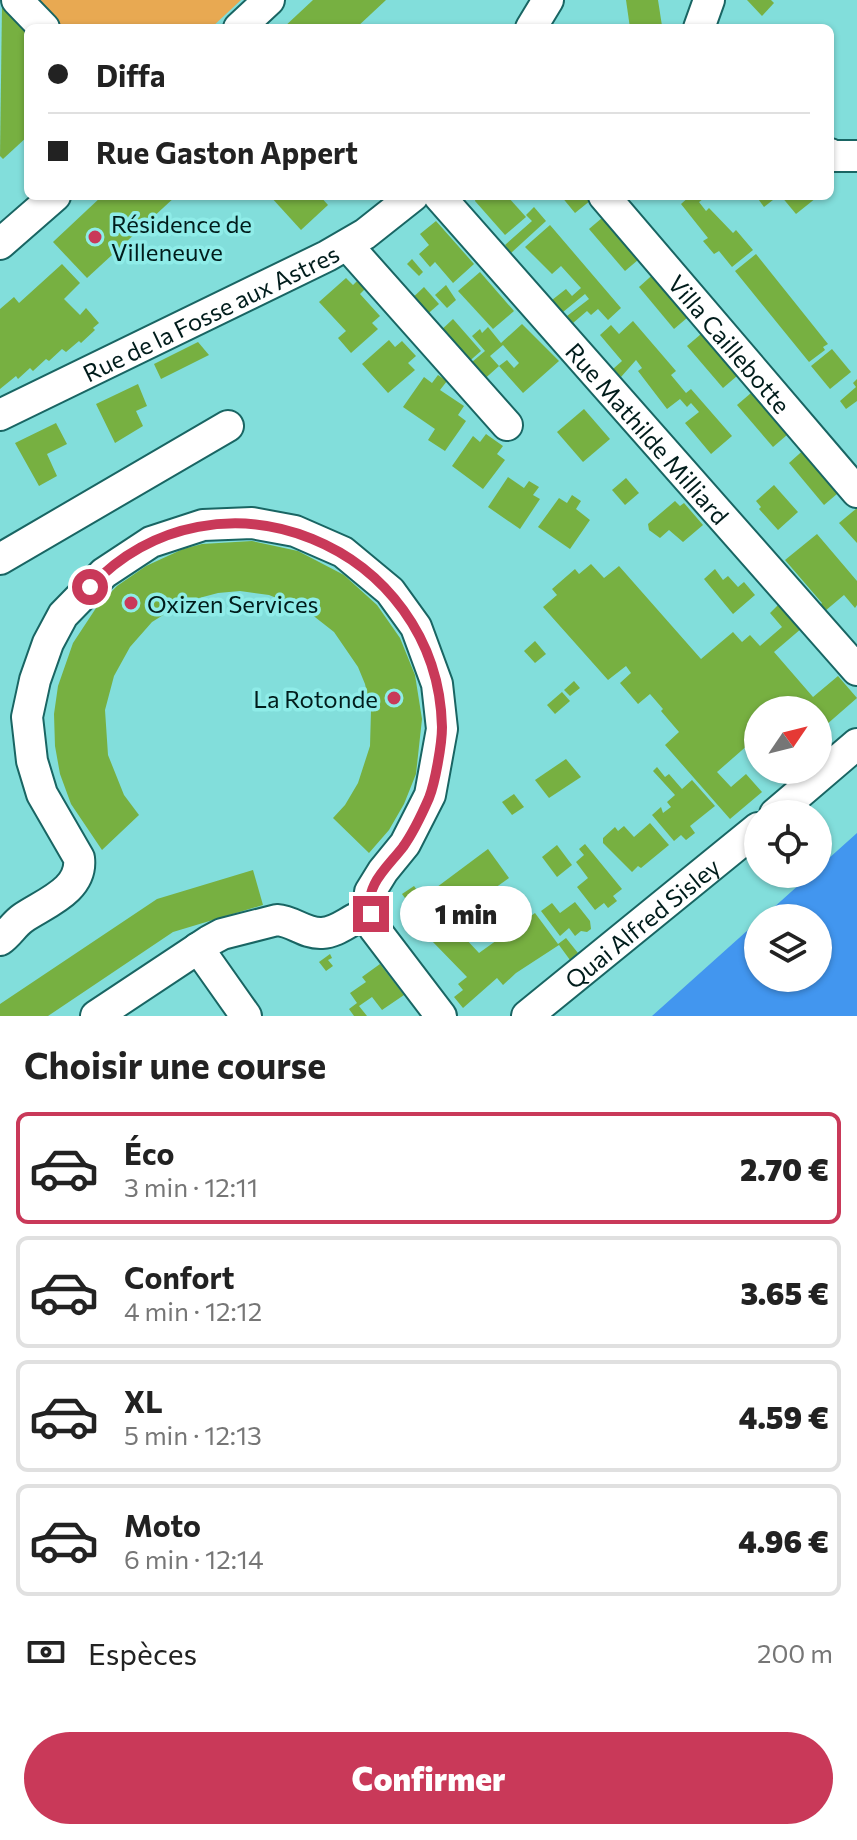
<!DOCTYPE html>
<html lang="fr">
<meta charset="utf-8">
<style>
:root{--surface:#fff;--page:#f6f6f6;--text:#222;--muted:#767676;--line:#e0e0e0;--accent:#c93959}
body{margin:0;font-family:Commissioner,sans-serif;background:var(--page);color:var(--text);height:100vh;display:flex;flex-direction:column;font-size:30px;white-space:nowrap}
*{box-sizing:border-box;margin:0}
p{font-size:26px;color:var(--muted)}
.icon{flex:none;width:44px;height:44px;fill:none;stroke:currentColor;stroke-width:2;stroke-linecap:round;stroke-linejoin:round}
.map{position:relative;height:1016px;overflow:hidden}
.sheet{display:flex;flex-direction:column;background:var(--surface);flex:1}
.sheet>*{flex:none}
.hud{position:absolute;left:24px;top:24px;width:810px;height:176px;border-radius:12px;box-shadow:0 2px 6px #0004;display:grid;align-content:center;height:176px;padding:0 24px;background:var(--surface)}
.needle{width:52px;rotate:55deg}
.fabs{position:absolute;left:744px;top:696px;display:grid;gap:16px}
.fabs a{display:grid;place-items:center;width:88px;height:88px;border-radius:50%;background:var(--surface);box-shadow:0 2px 6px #0004;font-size:40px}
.end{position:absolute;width:36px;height:36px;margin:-18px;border:10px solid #c93959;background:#fff;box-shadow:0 0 0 4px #fff}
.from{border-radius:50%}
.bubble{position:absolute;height:56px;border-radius:28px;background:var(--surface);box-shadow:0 2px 6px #0004;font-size:26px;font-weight:800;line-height:56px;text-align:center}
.hud b{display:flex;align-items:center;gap:28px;height:76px;font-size:30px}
.hud b+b{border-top:2px solid var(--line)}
.hud i{width:20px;height:20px;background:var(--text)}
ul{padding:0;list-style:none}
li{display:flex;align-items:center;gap:24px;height:112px;margin:0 16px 12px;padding:0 8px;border:4px solid var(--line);border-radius:12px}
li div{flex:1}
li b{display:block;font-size:30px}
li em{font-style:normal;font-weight:800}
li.selected{border-color:var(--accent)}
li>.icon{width:72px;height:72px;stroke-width:1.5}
h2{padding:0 24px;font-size:36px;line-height:96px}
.pay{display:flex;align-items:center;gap:20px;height:88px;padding:0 24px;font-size:30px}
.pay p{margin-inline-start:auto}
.button{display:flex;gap:16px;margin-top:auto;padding:16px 24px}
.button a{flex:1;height:92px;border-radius:48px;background:var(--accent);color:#fff;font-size:32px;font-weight:800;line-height:92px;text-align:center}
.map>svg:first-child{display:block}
.green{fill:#e8a952}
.water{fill:#4296ef}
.building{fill:#77b041}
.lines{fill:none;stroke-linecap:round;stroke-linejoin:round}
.minor-casing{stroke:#196563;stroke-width:34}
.minor{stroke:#fff;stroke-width:30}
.route{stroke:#c93959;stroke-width:10}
.poi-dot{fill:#c93959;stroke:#8fece8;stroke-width:3}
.labels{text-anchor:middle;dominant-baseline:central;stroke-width:7;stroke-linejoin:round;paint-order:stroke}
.poi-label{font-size:24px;fill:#001c1b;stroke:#8fece8;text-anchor:start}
.street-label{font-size:24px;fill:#001c1b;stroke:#8fece8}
</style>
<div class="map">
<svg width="857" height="1016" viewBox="0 0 857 1016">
<rect width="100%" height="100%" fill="#82dedb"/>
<path class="green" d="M37 0H241L211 28H63Z"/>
<path class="water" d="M857 833V1016H652L758 921V978H818V918H762L811 874H818V868Z"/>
<g class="building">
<path d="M313 0H386L356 28H283Z"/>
<path d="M626 0H658L662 26 630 28Z"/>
<path d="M747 0H771L774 3 762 16Z"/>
<path d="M2 6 28 34V136L3 159 0 156Z"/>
<path d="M102 196H176L87 278 53 242Z"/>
<path d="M270 196H320L328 205 301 230Z"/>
<path d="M476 196H507L526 217 505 235 475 201Z"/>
<path d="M561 196H596L575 213Z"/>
<path d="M690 196H707L699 202 706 211 709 208 733 233 736 230 753 250 732 267 719 251 714 254 703 241 708 238 681 204Z"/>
<path d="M756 196H778L764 207Z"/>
<path d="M781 196H815L816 198 796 214Z"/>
<path d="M534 207 546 221 511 253 505 245 532 221 526 215Z"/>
<path d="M609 212 645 254 625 271 589 229Z"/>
<path d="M436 221 474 264 453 283 435 262 430 267 419 254 429 245 420 234Z"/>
<path d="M550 225 621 308 608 320 598 309 591 315 587 311 573 323 567 316 589 299 585 294 563 312 552 300 566 289 572 296 581 288 561 266 552 274 525 247Z"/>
<path d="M756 254 828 344 823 347 825 350 809 362 735 271Z"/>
<path d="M412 259 423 272 419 276 407 264Z"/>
<path d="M62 264 80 283 64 299 80 315 86 308 99 323 93 328 95 330 81 343 79 341 66 352 62 349 49 361 46 359 33 371 30 368 18 379 16 376 0 389V309L14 297 19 303Z"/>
<path d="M658 270 694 312 674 329 639 287Z"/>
<path d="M480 272 514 311 493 329 458 291Z"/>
<path d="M346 278 353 285 360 278 368 286 360 294 380 316 372 323 378 329 351 353 338 338 346 331 319 302Z"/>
<path d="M446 285 456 300 447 308 435 295Z"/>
<path d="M424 287 439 304 423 318 408 302Z"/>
<path d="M453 319 481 351 465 365 437 334Z"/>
<path d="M633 321 676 371 671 375 686 393 691 389 732 436 711 454 685 423 699 412 691 403 687 407 680 399 667 409 638 371 642 368 636 360 621 377 613 369 622 361 600 335 611 325 619 334Z"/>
<path d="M522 324 559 361 523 393 499 366 507 360 514 368 519 363 503 345 490 356 499 366 480 383 466 367 485 351 472 336 480 329 482 333 488 327 501 343Z"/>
<path d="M708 328 744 370 723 388 687 346Z"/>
<path d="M389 340 395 347 402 341 416 356 408 363 415 370 388 393 362 364Z"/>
<path d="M198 342 209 355 161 379 154 364Z"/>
<path d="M832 349 851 372 830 389 811 366Z"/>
<path d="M438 375 447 381 440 390 464 406 458 415 466 421 445 451 428 440 435 429 403 407 424 377 432 383Z"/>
<path d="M857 379V401L846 409 840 401 856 387 853 383Z"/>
<path d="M138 384 147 406 136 411 143 426 115 443 96 404Z"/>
<path d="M758 387 794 429 773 447 737 405Z"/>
<path d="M584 409 610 439 583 462 557 432Z"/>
<path d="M56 423 67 444 47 454 57 476 39 486 15 443Z"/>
<path d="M486 434 503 446 497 454 505 460 483 489 452 466 473 436 480 442Z"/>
<path d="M808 446 844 488 824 505 789 463Z"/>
<path d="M508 477 524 488 529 481 539 487 533 495 540 499 520 529 488 507Z"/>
<path d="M626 478 639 493 625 505 612 490Z"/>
<path d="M774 485 798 512 778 530 759 509 761 507 756 501Z"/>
<path d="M572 495 581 501 576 509 590 520 570 549 538 527 559 498 567 503Z"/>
<path d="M675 501 680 506 684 503 703 525 683 542 669 530 660 538 649 530 648 524Z"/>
<path d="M857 508V543L839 523Z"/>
<path d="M817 534 857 581V605L855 608 844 595 825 611 820 605 822 603 785 560Z"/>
<path d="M252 541 298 551 344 575 377 605 400 638 415 675 422 719 416 774 404 804 389 830 369 853 333 818 345 805 358 783 370 746 371 711 365 684 358 667 334 632 306 610 269 595 240 591 218 593 184 602 152 622 130 647 114 676 105 710 108 755 124 795 139 815 102 850 71 804 60 774 55 746 54 714 58 686 73 643 98 605 117 586 146 566 183 549 202 544Z"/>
<path d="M591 564 604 578 619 566 701 659 733 632 742 642 750 635 760 646 782 627 770 613 780 603 802 628 774 652 813 697 838 676 857 698 818 732V710H758V731L746 741 749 744 717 772 731 787 746 774 762 792 730 819 665 745 679 732 661 711 663 709 650 694 638 704 620 683 631 673 626 666 608 680 543 607 557 595 552 589 575 569 579 574Z"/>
<path d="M715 569 723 580 728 576 738 587 744 582 755 595 733 614 704 579Z"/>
<path d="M535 641 546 654 535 663 524 651Z"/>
<path d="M574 681 580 688 570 696 564 690Z"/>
<path d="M562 692 570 701 555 714 547 705Z"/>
<path d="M566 759 581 777 549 798 535 780Z"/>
<path d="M657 767 665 777 669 774 682 789 692 780 715 806 690 826 695 833 686 840 681 835 674 841 652 815 661 807 663 813 671 807 667 802 675 795 653 771Z"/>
<path d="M514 794 524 807 512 815 502 802Z"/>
<path d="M650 823 669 845 641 868 638 866 632 872 603 843V838L615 827 618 831 624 826 634 837Z"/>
<path d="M585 844 622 889 613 896 617 901 608 908 604 903 595 910 577 887 588 878 576 862 584 855 579 849Z"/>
<path d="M557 845 572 865 557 877 542 857Z"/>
<path d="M488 849 509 878 449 921 429 893Z"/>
<path d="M253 870 263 905 173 932 48 1016H0V1004L157 899Z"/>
<path d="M414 886 422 897 411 906 402 894Z"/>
<path d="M575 902 590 921 591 929 587 932 581 931 575 936 569 928 560 936 541 911 552 903 560 913Z"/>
<path d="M535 913 558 944 566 938 578 953 570 960 559 945 516 973 503 985 497 978 463 1008 454 997 463 990 458 984 467 977 432 941 450 922 479 953Z"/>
<path d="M330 954 332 958 328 960 333 966 326 971 319 962Z"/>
<path d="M380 964 404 995 382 1010 372 997 359 1006 367 1016H354L349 1009 357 1003 350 993 366 982 362 977Z"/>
</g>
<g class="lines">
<g class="minor-casing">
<g id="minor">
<path d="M17 0 44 28"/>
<path d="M239 28 269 0"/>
<path d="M531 28 548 0"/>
<path d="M699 28 709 0"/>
<path d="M830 154 832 156H857"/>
<path id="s1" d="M439 196 857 670"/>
<path id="s2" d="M604 196 857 492"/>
<path d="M0 244 55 196"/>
<path d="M347 245 507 425"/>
<path id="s3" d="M0 415 327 256 365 234 413 196"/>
<path d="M0 559 228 426"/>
<path d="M775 814 857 744"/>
<path d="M0 940C9 934 14 924 23 918 45 903 83 890 79 858L42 794 32 761 27 717 35 680 48 643 63 615 104 573 151 542 203 525 252 523 295 531 343 552 390 591 416 627 437 684 442 729 430 795 405 844 383 871 370 892 369 903 374 928 441 1016"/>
<path d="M198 948 246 1016"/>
<path d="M96 1016 209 941 222 934 277 920C293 921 305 934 322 933 341 932 353 915 371 914"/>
<path id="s4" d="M527 1016 758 828"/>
</g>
</g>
<use href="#minor" class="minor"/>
</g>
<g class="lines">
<path class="route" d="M90 587C217 453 438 546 442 727 442 744 435 783 429 798 422 814 413 833 403 847 387 868 364 885 371 914"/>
</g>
<g class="poi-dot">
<circle cx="95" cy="237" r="8"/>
<circle cx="131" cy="603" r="8"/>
<circle cx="394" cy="698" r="8"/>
</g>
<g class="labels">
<g class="poi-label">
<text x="111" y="223">Résidence de<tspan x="111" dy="28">Villeneuve</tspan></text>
<text x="147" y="603">Oxizen Services</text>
<text x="378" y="698" text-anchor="end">La Rotonde</text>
</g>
<g class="street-label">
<text stroke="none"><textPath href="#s3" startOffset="234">Rue de la Fosse aux Astres</textPath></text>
<text stroke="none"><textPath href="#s2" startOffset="194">Villa Caillebotte</textPath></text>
<text stroke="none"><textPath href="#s1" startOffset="316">Rue Mathilde Milliard</textPath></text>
<text stroke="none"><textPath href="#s4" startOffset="148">Quai Alfred Sisley</textPath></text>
</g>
</g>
</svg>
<div class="fabs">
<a><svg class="needle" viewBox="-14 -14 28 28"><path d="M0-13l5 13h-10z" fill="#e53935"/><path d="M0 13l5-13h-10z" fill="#767676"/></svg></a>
<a><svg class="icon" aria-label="locate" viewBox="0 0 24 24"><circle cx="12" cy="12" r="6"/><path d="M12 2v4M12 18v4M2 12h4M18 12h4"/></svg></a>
<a><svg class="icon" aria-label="layers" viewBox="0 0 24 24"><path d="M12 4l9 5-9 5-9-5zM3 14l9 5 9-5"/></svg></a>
</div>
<i class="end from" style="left:90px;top:587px"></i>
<i class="end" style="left:371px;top:914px"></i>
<div class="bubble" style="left:400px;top:886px;width:132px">1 min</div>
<div class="hud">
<b><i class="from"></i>Diffa</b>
<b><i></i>Rue Gaston Appert</b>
</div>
</div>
<section class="sheet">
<h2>Choisir une course</h2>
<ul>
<li class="selected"><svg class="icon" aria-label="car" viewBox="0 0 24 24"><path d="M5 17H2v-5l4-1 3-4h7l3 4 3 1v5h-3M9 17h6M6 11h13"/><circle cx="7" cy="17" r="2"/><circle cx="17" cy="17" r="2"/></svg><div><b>Éco</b><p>3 min · 12:11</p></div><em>2.70 €</em></li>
<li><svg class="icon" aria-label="car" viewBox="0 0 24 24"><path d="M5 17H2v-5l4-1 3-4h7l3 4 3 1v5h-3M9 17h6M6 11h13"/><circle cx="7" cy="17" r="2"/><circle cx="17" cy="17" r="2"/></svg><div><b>Confort</b><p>4 min · 12:12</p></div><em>3.65 €</em></li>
<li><svg class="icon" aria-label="car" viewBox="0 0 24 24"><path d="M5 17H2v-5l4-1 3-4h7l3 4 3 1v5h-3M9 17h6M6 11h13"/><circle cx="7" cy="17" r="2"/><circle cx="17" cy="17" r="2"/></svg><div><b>XL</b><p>5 min · 12:13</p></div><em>4.59 €</em></li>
<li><svg class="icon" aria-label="car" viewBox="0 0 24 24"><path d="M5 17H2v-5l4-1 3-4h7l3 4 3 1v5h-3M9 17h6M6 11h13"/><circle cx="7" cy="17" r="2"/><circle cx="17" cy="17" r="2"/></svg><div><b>Moto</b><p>6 min · 12:14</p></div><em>4.96 €</em></li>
</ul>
<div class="pay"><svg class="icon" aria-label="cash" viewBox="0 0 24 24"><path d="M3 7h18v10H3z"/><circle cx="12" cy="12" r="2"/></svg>Espèces<p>200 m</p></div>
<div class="button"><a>Confirmer</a></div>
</section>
